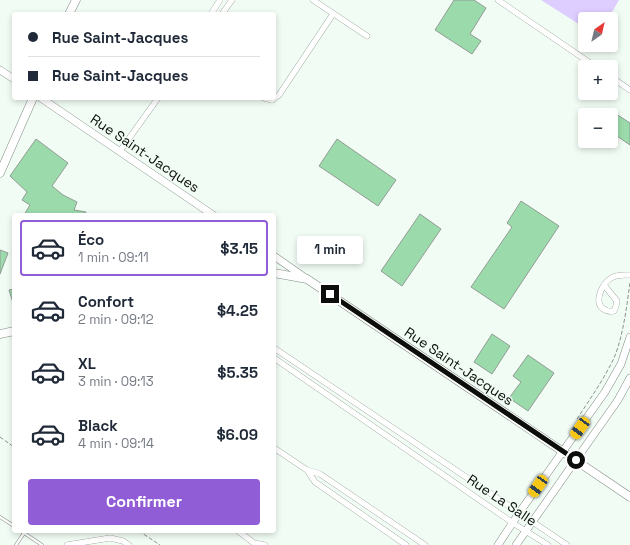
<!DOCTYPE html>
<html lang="fr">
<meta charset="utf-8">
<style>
:root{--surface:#fff;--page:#f2f2f3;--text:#1f2937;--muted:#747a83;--line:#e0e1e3;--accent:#915dd6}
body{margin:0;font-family:"Space Grotesk",sans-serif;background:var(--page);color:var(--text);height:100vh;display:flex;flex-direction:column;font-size:15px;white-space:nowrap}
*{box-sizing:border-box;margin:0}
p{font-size:13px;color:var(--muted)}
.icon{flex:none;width:22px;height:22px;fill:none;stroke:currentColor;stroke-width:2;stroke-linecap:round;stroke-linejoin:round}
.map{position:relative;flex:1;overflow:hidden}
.details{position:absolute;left:12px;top:213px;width:264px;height:320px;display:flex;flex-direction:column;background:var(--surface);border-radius:4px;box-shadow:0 2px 6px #0003}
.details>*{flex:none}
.banner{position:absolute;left:12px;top:12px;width:264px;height:88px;border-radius:4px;box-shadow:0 2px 6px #0003;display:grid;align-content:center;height:88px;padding:0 16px;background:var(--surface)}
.needle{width:26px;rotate:34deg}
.buttons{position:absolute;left:578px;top:12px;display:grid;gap:8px}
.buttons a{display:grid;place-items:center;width:40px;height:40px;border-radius:4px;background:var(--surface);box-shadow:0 2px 6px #0003;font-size:20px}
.end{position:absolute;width:18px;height:18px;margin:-9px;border:5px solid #0b0e0b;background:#fff;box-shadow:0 0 0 2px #fff}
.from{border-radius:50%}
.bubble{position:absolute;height:28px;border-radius:4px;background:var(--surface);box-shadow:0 2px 6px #0003;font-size:13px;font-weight:600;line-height:28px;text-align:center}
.car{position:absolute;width:12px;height:24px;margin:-12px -6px;border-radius:5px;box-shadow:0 0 3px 1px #0007;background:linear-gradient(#f5c518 24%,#345 0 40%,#f5c518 0 76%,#345 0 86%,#f5c518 0)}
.banner b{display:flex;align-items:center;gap:14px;height:38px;font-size:15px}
.banner b+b{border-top:1px solid var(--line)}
.banner i{width:10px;height:10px;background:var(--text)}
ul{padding:7px 0 0;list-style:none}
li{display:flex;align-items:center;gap:12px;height:56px;margin:0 8px 6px;padding:0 8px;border:2px solid transparent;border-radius:4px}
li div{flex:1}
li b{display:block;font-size:15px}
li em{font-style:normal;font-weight:600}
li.selected{border-color:var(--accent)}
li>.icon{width:36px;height:36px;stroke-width:1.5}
.primary-button{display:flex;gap:8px;margin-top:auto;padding:8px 16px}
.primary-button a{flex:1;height:46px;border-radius:4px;background:var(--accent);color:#fff;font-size:16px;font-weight:600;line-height:46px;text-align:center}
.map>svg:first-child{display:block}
.green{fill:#decdff}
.building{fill:#9bdbab;stroke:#939c95}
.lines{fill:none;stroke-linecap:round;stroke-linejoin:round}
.service-casing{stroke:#838c84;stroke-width:3.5}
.minor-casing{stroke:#838c84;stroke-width:6}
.tertiary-casing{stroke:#838c84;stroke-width:8}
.secondary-casing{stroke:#838c84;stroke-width:9}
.path{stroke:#8b938d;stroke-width:1;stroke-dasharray:4 2;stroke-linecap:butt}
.service{stroke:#fff;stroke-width:2.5}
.minor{stroke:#fff;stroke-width:5.5}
.tertiary{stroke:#fff;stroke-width:7}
.secondary{stroke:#fff;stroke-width:8}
.route{stroke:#0b0e0b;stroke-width:5}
.labels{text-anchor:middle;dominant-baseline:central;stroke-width:3;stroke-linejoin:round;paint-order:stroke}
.street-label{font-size:14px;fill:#0b0e0b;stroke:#f1fcf4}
</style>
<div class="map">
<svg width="630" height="545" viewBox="0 0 630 545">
<rect width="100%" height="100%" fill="#f1fcf4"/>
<path class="green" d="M541 0H619L608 19H585V28Z"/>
<g class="building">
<path d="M454 0H474L486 8 470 34 481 41 472 54 435 30Z"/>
<path d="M613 112 630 123V145L611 132V115Z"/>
<path d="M36 139 68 163 52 186 63 195 77 202 74 210 86 212 85 215H24L30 205 22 200 27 192 10 176Z"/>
<path d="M337 139 396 180 378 206 319 166Z"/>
<path d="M521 201 559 226 504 309 471 287 512 227 507 223Z"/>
<path d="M420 214 441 229 402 286 381 271Z"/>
<path d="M0 250 8 253 0 274Z"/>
<path d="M14 289V306L9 290Z"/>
<path d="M492 334 510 346 492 374 474 362Z"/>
<path d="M528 355 554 373 528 411 509 398 521 382 513 376Z"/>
</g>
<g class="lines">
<g class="service-casing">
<g id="service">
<path d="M0 517 14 526"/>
<path d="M21 531 42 545"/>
<path d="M16 545 24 533"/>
</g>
</g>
<g class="minor-casing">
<g id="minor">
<path d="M313 0 367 36"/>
<path d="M498 0 596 67"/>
<path d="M211 14 220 0"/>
<path d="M222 14 232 0"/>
<path d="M611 77 630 90"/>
<path d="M264 98 272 100"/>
<path d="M272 100 279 95 333 14"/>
<path d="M120 151 158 98"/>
<path d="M604 285 617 301 616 306 614 311C609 312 606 311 602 308 594 300 603 283 611 278 617 274 624 275 630 275"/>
<path d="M274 348 567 545"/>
<path d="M274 358 513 523 548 545"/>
<path d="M274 448 307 470 320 474 425 545"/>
<path d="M307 470 315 482 406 545"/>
<path d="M238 531 254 543 265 545"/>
<path d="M67 545 110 538 123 541 129 545"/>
</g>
</g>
<g class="tertiary-casing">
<g id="tertiary">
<path d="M0 70 14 79"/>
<path d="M41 98 213 215"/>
<path d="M274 256 307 279"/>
<path d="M498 545 519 513 605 392 621 364 630 337"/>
<path d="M516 545 618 400 630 378"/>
</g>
</g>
<g class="secondary-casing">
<g id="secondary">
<path d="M69 14 76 0"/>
<path d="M0 173 33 98"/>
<path d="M274 273 307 279 630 497"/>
<path d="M0 334 14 331"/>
</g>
</g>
<g class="path">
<path d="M577 419C590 399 604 379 614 358 623 337 627 305 630 282"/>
<path d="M0 437 14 447"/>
<path d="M139 531 160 545"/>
</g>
<use href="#service" class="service"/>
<use href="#minor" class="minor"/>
<use href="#tertiary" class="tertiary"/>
<use href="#secondary" class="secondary"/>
</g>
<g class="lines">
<path class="route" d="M330 294 576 460"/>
</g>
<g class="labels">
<g class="street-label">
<text transform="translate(145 153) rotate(34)">Rue Saint-Jacques</text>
<text transform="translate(459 366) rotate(34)">Rue Saint-Jacques</text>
<text transform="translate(502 500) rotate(34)">Rue La Salle</text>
</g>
</g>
</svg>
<div class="buttons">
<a><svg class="needle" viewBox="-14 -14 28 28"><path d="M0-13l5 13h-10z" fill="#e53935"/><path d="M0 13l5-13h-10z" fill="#747a83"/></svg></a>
<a>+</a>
<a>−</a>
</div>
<i class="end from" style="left:576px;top:460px"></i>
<i class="end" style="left:330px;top:294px"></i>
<div class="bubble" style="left:297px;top:236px;width:66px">1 min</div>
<i class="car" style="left:580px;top:428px;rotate:216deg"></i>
<i class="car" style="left:538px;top:486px;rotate:215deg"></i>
<div class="banner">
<b><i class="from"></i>Rue Saint-Jacques</b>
<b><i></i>Rue Saint-Jacques</b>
</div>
<section class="details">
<ul>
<li class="selected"><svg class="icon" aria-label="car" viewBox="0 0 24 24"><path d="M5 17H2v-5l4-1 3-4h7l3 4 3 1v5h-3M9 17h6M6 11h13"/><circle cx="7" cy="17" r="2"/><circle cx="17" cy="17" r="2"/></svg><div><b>Éco</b><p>1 min · 09:11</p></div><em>$3.15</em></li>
<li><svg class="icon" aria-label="car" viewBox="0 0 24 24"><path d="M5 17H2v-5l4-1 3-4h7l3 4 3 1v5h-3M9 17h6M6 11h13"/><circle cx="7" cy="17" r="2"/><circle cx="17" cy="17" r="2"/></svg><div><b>Confort</b><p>2 min · 09:12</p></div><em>$4.25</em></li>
<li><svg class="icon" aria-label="car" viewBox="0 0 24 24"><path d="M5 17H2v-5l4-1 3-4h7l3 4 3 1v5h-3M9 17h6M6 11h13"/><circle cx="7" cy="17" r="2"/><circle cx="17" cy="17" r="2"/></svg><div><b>XL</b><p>3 min · 09:13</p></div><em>$5.35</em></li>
<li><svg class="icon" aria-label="car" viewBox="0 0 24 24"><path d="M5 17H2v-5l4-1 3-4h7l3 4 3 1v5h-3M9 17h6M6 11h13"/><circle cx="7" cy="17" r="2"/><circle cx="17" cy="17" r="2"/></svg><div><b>Black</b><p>4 min · 09:14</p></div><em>$6.09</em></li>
</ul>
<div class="primary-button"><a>Confirmer</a></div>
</section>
</div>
